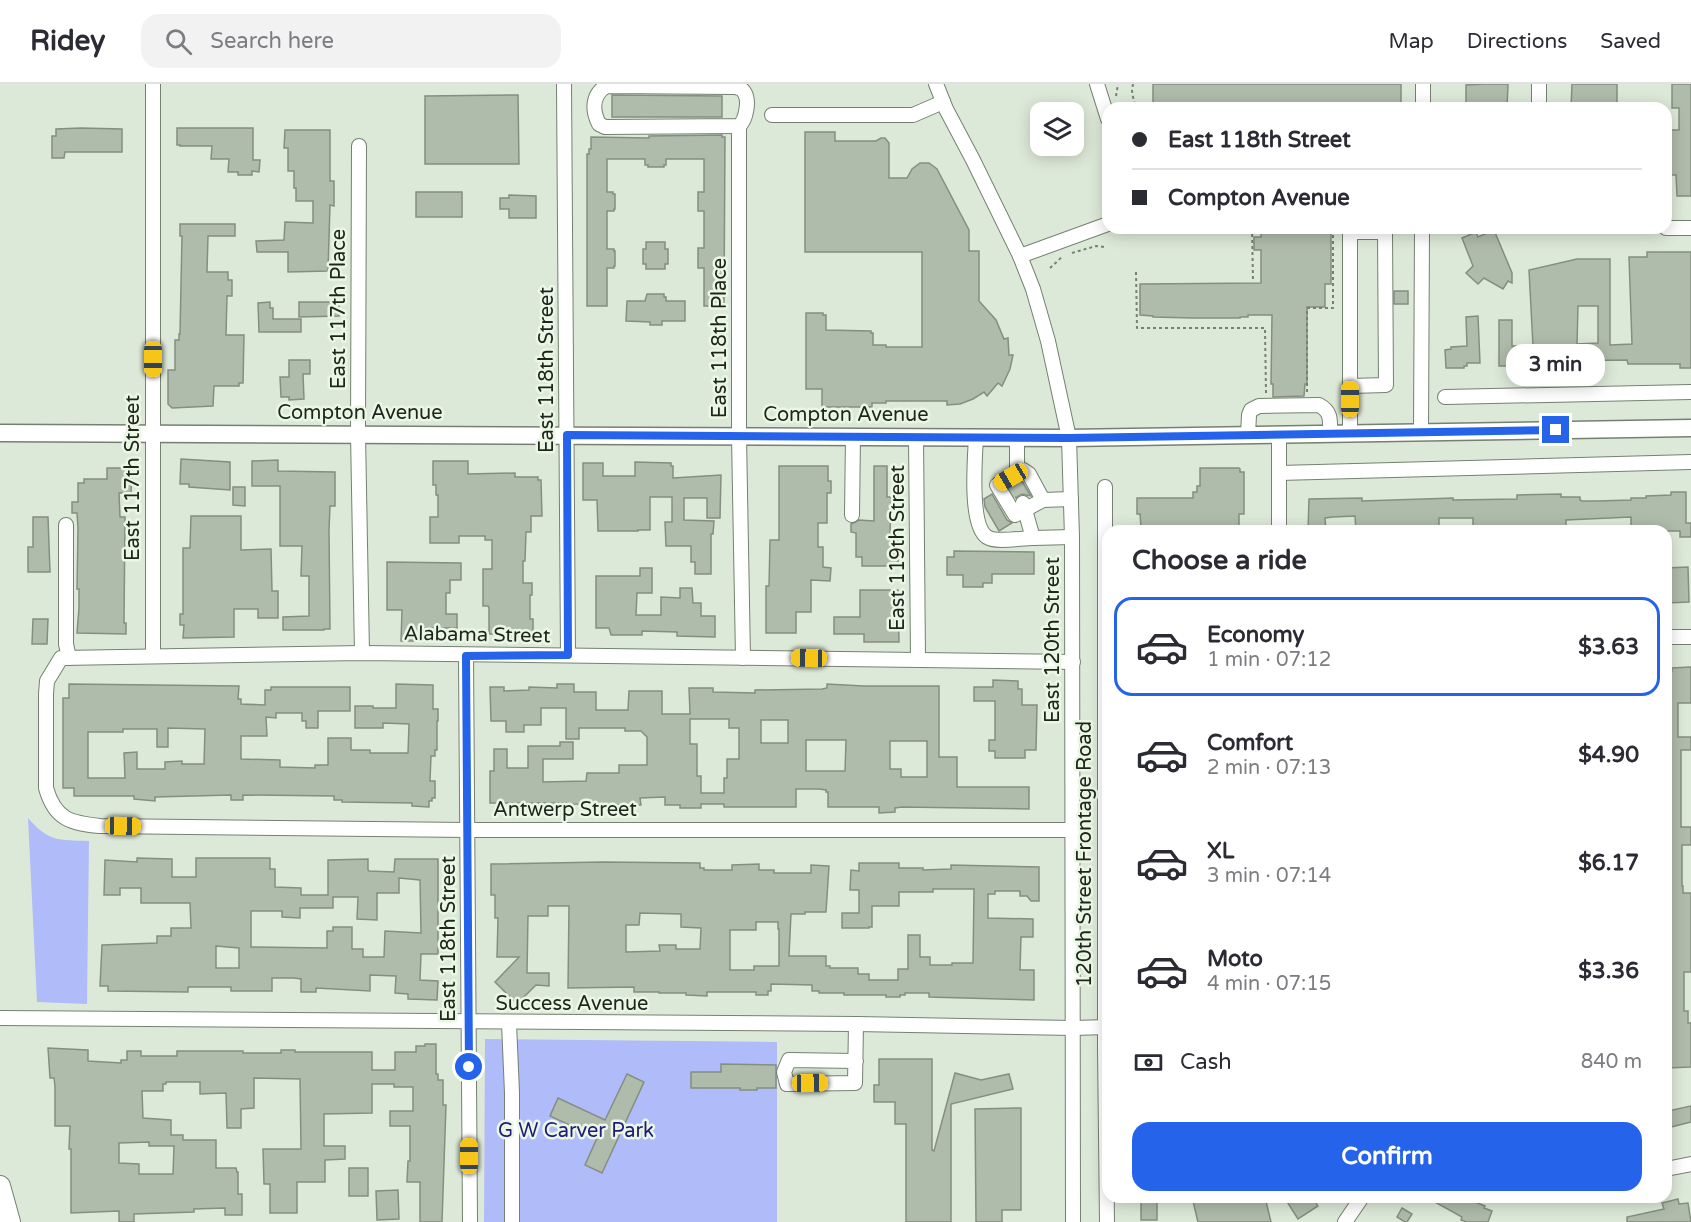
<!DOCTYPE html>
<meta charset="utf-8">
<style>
:root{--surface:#fff;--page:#f2f2f3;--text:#2b2b33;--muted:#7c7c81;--line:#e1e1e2;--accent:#2563eb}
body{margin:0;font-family:"Varela Round",sans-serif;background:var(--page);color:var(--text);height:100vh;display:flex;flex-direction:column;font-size:22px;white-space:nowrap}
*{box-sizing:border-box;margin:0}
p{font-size:20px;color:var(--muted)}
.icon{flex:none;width:33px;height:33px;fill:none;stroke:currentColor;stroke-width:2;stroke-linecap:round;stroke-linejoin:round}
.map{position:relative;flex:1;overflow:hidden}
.drawer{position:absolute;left:1102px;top:441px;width:570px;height:678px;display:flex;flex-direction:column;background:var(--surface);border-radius:18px;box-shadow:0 3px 15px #0003}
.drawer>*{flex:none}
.banner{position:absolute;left:1102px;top:18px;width:570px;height:132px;border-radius:18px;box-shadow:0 3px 15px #0003;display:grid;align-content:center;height:132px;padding:0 30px;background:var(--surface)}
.controls{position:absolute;left:1030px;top:18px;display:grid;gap:12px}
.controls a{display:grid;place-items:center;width:54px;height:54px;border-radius:12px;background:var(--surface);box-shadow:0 3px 15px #0003;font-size:30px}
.end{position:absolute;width:27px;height:27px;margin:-14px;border:8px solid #2563eb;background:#fff;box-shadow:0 0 0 3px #fff}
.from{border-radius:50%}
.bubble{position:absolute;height:42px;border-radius:18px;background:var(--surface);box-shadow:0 3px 15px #0003;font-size:20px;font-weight:700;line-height:42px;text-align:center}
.car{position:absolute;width:18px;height:36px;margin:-18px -9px;border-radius:8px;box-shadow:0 0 4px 2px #0007;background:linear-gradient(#f5c518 24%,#345 0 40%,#f5c518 0 76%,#345 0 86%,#f5c518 0)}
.banner b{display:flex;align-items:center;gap:21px;height:57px;font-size:22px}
.banner b+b{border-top:2px solid var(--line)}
.banner i{width:15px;height:15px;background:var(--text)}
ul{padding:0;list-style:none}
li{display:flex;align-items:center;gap:18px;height:99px;margin:0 12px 9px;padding:0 18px;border:3px solid transparent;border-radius:18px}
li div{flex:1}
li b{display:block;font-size:22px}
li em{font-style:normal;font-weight:700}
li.on{border-color:var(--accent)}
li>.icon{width:54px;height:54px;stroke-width:1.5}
h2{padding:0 30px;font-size:27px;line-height:72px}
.pay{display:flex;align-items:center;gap:15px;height:66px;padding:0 30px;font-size:22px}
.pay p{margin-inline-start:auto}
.cta{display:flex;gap:12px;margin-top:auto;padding:12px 30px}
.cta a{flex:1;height:69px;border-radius:18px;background:var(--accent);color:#fff;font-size:24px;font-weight:700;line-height:69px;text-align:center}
header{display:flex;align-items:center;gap:36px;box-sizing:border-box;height:84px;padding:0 30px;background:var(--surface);border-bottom:2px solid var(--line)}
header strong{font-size:28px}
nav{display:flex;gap:33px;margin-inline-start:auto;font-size:21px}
.search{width:420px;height:54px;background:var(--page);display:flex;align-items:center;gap:15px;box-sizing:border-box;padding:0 21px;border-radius:18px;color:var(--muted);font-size:22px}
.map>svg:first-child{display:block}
.green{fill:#b0bcfa}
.building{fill:#afbbab;stroke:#848f80;stroke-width:1.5;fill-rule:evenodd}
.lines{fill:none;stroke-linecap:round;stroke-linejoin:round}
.minor-tunnel{stroke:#b7c2b3;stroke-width:14;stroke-dasharray:14 7;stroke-linecap:butt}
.minor-casing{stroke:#758071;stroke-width:16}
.major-casing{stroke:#758071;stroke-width:19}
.highway-casing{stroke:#758071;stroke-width:22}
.path{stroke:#788074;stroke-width:2;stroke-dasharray:3 3;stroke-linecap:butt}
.minor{stroke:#fff;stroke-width:14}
.major{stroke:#fff;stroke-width:16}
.highway{stroke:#fff;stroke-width:20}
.route{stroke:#2563eb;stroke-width:8}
.labels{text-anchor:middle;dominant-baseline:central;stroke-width:5;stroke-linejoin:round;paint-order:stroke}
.street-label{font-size:20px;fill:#1f241d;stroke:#eaf7e5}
.park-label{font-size:20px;fill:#21187b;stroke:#eaf7e5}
</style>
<header>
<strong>Ridey</strong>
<div class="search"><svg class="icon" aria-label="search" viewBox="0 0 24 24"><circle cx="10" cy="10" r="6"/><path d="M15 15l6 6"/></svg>Search here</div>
<nav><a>Map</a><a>Directions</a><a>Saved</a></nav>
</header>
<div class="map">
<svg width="1691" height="1138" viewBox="0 0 1691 1138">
<rect width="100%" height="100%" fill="#dde9d8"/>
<g class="green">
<path d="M28 734C49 758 58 756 89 757L87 920 37 918Z"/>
<path d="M485 955 777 958V1138H484Z"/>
</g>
<g class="building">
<rect x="1153" y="0" width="248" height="24"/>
<path d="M1485 0H1508L1507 24H1466V1Z"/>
<path d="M1572 0H1617V24H1571Z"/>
<path d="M1672 0H1691V112H1677L1676 91H1666V46H1679V24H1672Z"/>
<path d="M518 11 519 80H425V12Z"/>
<path d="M612 11 722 12V33H612Z"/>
<path d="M81 44 122 45V68H65L64 74H52V52H56V45Z"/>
<path d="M177 44H253V76H260L259 88 252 87V91H238V88H228L229 75H211L212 62H180V61H177Z"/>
<path d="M285 46H330V97H334V122L330 121 328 187 288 188V168H257L256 157 284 156 285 138 313 139V117H296V104H294V87H288V64H284Z"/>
<path d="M805 48H835V57H876L881 54H885L889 59V94H907L912 85 920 79H929L937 85 969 146V167H979V217L996 236 1004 255 1008 254 1009 271H1013L1010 285 1002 302 998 299 987 312 984 308 973 315 960 320 947 321V317H886V319H872V323H822V305H806V229H823V231H826V246L871 247V249H873V261H886V263H922V168H805Z"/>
<path d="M722 51V53H725L724 222H704V184H698V164H704V127H698V108H704V75H666V81H664V83H648V81H645V75H607V108H613V110H615V125H614V127H607V165H614V167H615V182H614V184H607V222H587V70H589V65H591V53L649 54V52Z"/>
<rect x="416" y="108" width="46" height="25"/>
<path d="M509 111 536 112V134H509V125H500V114H509Z"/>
<path d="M180 140H235V152H208L207 188H228V196H232V212H227L226 251H244L243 299H239V302H214L213 322 172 324 168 320V286H175V256H179V250H180L182 152H180Z"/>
<path d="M1261 144H1331V200H1325V223H1307V300H1305L1304 312 1273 313V300H1271L1272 231H1248V233H1240V234H1193L1153 233V232L1140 231V200L1261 199V166H1254V153H1261Z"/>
<path d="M1494 146 1512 189V199L1508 197 1503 205 1484 194 1478 200 1466 189 1473 182 1462 154 1476 148 1478 153Z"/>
<path d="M646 158H665V165H668V180H665V185H646V180H643V165H646Z"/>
<path d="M1647 168H1691V284H1680V280H1628L1627 276 1561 277V279L1540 280 1531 282H1499V236H1512V262H1533L1529 186 1577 175H1610V261L1632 260 1629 173H1647ZM1578 222H1598V259L1577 260Z"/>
<rect x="1394" y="207" width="14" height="13"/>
<path d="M647 210H664V213H666V217H685V237H662V241H650V238L626 237 627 217H645Z"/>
<path d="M270 218V224H273V235H301V248H259L258 219Z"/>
<path d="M299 218H339V232L299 233Z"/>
<path d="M1478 232 1480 279H1467V282H1464V284H1446L1445 266 1451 265V263L1467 262 1466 233Z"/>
<path d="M289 276H310V290H303L304 315 289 316V313H281L280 293H289Z"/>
<path d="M181 375 230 378V406L189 403V400H180Z"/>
<path d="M278 376V387L335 388V422H330L329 446 330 545H324V546H283V533L309 532V492H301L302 462H280V402H252V377Z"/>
<path d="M433 377H468V390L515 389V393H538V396H541L542 432H531V448H526L525 477H523V499H532V511H530V535H533V553H501V550H489V524L488 522H483V485H492V456H485V452H459V459H430V433H438V411H436V401H433Z"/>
<path d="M635 378 671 379V382H673V394L721 391 720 434H707V414H684V436L714 437 713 450H711V490H695V478H691V462H666L665 438H672V413H650V446H638V447H598L597 416H583V379H603V392H635Z"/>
<path d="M779 382H828V397H831V409H827V439H818V463H823V483L831 484 830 497 811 496V528H796V549H766V502H769L770 456H779Z"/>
<path d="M874 382H887V413H891L890 451H898V482H862V473H856V449L851 448V440L859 436 874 437Z"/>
<path d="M107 384H132L131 409H119L120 433H125L124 539H126V550L77 549 79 524V505H77L78 444 77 429H72V418H78V399H84V395H107Z"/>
<path d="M1200 384H1239L1240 385V388H1244V430H1239V444H1207V447H1174V443H1141L1140 430H1137V414H1193V408H1197V402H1200Z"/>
<path d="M1022 397 1031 412 1021 410 1016 414 1009 404Z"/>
<path d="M233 403H245V422L233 421Z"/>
<path d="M1671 408H1686V439H1691V453H1680V447H1631V433L1566 436V447H1490V445H1473V434H1439V447H1356L1355 432 1333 433 1325 434 1326 447H1308L1309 415 1362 414V417L1453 414V416L1517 415V411L1561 410V413H1580V416L1582 417H1597L1631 416V414H1646V412L1671 411Z"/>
<path d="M992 410 1007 436 1012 439 999 447 985 423 984 415Z"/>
<path d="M191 432H241V466L271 465 272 507H278V534H258V525H234V553L183 554 184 541H180V530H183V464H190Z"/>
<path d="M33 433H48L50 488H28V463H33Z"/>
<path d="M954 467 1034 468V490H992V499H983V503H963V491H947V473H954Z"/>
<path d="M387 478 461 479V496H450V509H446V530H457V544H422V557H401L402 526H387Z"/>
<path d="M1688 483 1689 518 1666 519V484Z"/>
<path d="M640 484H652V509H637L636 531H661V513L680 514V504H692L693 519H701V532H715V553L677 552V548L642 547V551H611L609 544H596V492H640Z"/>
<path d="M860 506H898L899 558H864V550H834V533H860Z"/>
<path d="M33 535H48L47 560H32Z"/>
<path d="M1691 583V619H1678V653H1691V666H1681V743H1691V761H1682V802H1683V809H1691V888H1684V927H1688V939H1691V983L1666 984V589L1672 587V584Z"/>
<path d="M993 596 1018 597V605H1022V621H1037L1036 666H1025V674H995V667H989V656H995V617H974V603H993Z"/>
<path d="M69 600 239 602 238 615H241V620L265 621V606H271V603H350V627H318V644H306V637H302V629H276V634L266 633 267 652H241V675L280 676V683L315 684V681H328V654H351V666H370V669H408L409 640 383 639V644H355V622H373V624H396V600L433 601V625H438V637H437V666H435V672H431L430 697H435V714H432V717H429V723L412 722V719L342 718V716H334V712L243 711V716H231V711L155 713V717L134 715V712H74V704H63V614H69ZM168 644 205 645 204 680H182V677L165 678V685H137V668L124 669 125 694H88V648H123V645H157V663H168Z"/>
<path d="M557 600H574V608H596V626H628L629 607H662V630H690L689 604H713V608L755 609V606L822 605 827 604V600L864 602H939V673H957V703H1029V725L902 723 895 724V728L879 729V723H828V708H826V706L819 705H796V723H724V720H701V724H680V721H665V713L640 714 641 721 572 720 564 719H490V687H494V665H507V684H528V662H560V658H573V675H543V698L586 697 587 689H619V681H647V653L641 647H625V644H579V655H566V624H541V641H524V648H506V637H491L490 603H504V607L529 606V603L557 604ZM690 635H729V644H739V675H727V694H724V709H701V692H697V660H690ZM761 636H788V659H761ZM806 656H846L845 687H806ZM890 657H927V693H901V685H890Z"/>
<path d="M137 774 172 775V793H196V774H270V785H275V803L301 804V811H328V776L368 775V786L369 787 394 788 395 775H438V870H421L420 896 438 897 437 916 408 915V910L395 909 396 892 370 891V907L316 904V908H301V895L294 894H272V907H231V903H188V908L108 907V902H100L102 861 157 859V852H171V844H191L190 819H141V804H120V811H104L105 776 137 778ZM399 794 420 796 421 849 385 847 384 873H363V865H352V843H333V847H327V864L251 863V827H282V833L300 834V824H333V813H358L357 835 377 836V809H399ZM216 862 239 864V884H216Z"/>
<path d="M602 778 700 779V784H704V786H732V781L759 780V786H774V789H811V781L829 782 826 828H805V830H791L789 872H826V882H830V884H858V890H869V896H898V885H908V851H920V873H930V881H952V879H973L974 805H933V808H899V822H872V843H869V844H842V829H859V806H850L851 786 859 787V779H899V784H923V786L951 785V781L1039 783V817H1031L1027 812H1020V807H995V810H988V834L1033 835V853H1021L1020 886H1034V916L929 913V909H905V911H900V913H886V911H844V909H819V907H812V901L771 900V907H768V911H756V908H707V912L686 911V909H659V908H634V903L568 904 569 822H548V832H528L527 889H549V902L536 901 517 920 495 898 519 873H497L498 834H495V811H491V780ZM640 829 681 830V843L701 844 700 865H676V861H659L660 867 626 868V841H639ZM756 838H778V845H779V882H754V886H730V846H756Z"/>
<path d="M425 960H436V990H438V996H443V1021H446L442 1138H420V1098H407L408 1077H410V1042H390V1027H413V1003H394V1000H372V1029L324 1030V1062H345V1075L325 1076V1098H297V1129H270V1100H264L263 1065H301L300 995 254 994V1024L241 1025V1044H227L226 1009 200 1010V998H166V1000H163V1007H142L143 1034 171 1036V1051H183V1056H216V1084H236L237 1088H238V1110H242V1131H225V1124L194 1125V1128L134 1130V1138H119V1127L71 1129V1065H69L70 1042H55V1002L54 994H50L48 964 88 966V977L121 979V976H127V967H141V972H177V967H243V969H281V966H295V968H372V986H395V968H416V962H425ZM149 1058V1062H174L173 1090H139V1080L119 1079V1059Z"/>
<path d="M879 975H932V1066L934 1067 955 989 981 996 1009 990 1013 1005 951 1020V1138H906V1040H895V1018H874V1001H879Z"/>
<path d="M721 980 776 981V1004H757V1006H740V1004H691V988H721Z"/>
<path d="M627 990 644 998 602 1089 585 1081 597 1054 550 1032 558 1014 605 1036Z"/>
<path d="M1691 1022V1038L1671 1043 1668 1027Z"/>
<path d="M1021 1024V1126H1002V1138H976L975 1025Z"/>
<rect x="349" y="1084" width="19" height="28"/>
<path d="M398 1106 399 1135 377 1136 376 1107Z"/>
<rect x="1141" y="1113" width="16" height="23"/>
<path d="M1192 1113H1265L1271 1138H1198Z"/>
<path d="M1284 1113H1312L1318 1122 1298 1135Z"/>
<path d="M1426 1113H1462L1485 1122 1484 1124 1492 1127 1488 1138H1467L1461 1136 1462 1133Z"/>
<path d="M1678 1115 1679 1120 1688 1119 1691 1138H1627V1133L1664 1125 1662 1119Z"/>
<path d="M1402 1124 1412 1130 1407 1138H1405L1397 1133Z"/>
</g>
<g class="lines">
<path class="minor-tunnel" d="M1013 398 1023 419"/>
<g class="minor-casing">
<g id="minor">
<path d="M153 0V572"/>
<path d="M564 0 568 571"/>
<path d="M936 0 946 25 973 76 1020 172 1033 205 1048 257 1069 354 1072 453 1073 1138"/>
<path d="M1097 0 1108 35"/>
<path d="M606 2 735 3C739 4 742 4 744 8 750 16 746 36 739 42L605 43 599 40C592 26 592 11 606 2Z"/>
<path d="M1423 24V0"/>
<path d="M1539 24V0"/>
<path d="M772 31H913L943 18"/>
<path d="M739 42V352L743 574"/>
<path d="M359 62 358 350 362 569"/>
<path d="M1666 144H1691"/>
<path d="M1020 172 1108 140"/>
<path d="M1350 302V148H1385L1386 301 1350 302V349"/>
<path d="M1445 313 1691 308"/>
<path d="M1421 348 1422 144"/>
<path d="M1279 350V447"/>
<path d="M1248 351 1249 331 1251 326 1259 322 1319 321C1332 328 1330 337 1330 350"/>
<path d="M916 353 918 575"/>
<path d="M976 353C975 374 969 441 987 453 996 459 1021 454 1033 454"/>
<path d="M1279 389 1691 378"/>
<path d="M1017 390V354"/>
<path d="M1105 403V962L1107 1138"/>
<path d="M1043 416 1015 431 997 401 1023 386 1029 390 1043 416 1071 415"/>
<path d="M1023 419 1033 454 1072 453"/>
<path d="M852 431 853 352"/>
<path d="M66 441V560L69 574"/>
<path d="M1666 553H1691"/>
<path d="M466 572 470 1138"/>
<path d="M1073 578 362 569 61 574 47 597 46 610V704C55 736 71 739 100 742L468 746H1073"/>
<path d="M0 934 856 940 1073 944 1108 943"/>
<path d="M509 939 512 1009V1138"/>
<path d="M856 977 789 976 784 988 787 1000 855 999 856 940"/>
<path d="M1666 1085 1691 1080"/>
<path d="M1345 1138 1362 1113"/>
</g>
</g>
<g class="major-casing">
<path id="major" d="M0 349 1069 354 1691 344"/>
</g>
<g class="highway-casing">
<path id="highway" d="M0 1102 10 1138"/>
</g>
<g class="path">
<path d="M1133 0 1132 7 1135 24"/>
<path d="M1116 12 1118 0"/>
<path d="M1252 144 1253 197"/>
<path d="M1072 169 1096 162 1105 163"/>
<path d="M1050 184 1063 172"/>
<path d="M1136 188 1137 244H1265L1266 309"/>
<path d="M1307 308V224H1333V144"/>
</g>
<use href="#minor" class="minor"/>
<use href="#major" class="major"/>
<use href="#highway" class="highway"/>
</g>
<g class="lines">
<path class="route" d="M469 983 466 572 568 571 567 351 1069 354 1556 346"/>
</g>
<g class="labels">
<g class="street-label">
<text transform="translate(339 225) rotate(-90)">East 117th Place</text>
<text transform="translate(720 254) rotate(-90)">East 118th Place</text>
<text transform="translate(547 286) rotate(-90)">East 118th Street</text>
<text x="360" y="329">Compton Avenue</text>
<text x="846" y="331">Compton Avenue</text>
<text transform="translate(133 394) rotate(-90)">East 117th Street</text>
<text transform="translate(898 464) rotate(-90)">East 119th Street</text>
<text transform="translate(477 551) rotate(1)">Alabama Street</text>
<text transform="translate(1053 556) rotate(-90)">East 120th Street</text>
<text x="565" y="726">Antwerp Street</text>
<text transform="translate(1085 770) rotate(-90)">120th Street Frontage Road</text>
<text transform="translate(449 855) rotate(-90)">East 118th Street</text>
<text x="572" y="920">Success Avenue</text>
</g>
<g class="park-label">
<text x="576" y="1047">G W Carver Park</text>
</g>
</g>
</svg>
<div class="controls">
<a><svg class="icon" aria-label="layers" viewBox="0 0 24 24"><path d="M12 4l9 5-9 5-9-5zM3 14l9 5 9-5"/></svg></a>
</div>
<i class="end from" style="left:469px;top:983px"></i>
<i class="end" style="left:1556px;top:346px"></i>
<div class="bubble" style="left:1506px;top:260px;width:99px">3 min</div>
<i class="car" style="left:153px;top:275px;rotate:180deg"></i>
<i class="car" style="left:1350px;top:315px;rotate:0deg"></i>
<i class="car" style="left:1011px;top:393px;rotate:240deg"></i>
<i class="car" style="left:809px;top:574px;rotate:271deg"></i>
<i class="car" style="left:123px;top:742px;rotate:91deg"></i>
<i class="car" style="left:810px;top:999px;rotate:89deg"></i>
<i class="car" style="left:469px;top:1072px;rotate:0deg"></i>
<div class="banner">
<b><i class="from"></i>East 118th Street</b>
<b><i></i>Compton Avenue</b>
</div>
<section class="drawer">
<h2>Choose a ride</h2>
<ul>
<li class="on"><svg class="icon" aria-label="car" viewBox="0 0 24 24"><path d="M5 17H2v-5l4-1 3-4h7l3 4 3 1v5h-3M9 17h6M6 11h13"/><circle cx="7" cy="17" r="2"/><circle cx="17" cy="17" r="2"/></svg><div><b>Economy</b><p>1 min · 07:12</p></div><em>$3.63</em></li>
<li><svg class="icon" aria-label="car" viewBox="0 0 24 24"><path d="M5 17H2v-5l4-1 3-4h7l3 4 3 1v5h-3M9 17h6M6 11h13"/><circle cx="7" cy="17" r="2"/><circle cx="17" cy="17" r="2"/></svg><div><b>Comfort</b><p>2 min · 07:13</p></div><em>$4.90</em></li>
<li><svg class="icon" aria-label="car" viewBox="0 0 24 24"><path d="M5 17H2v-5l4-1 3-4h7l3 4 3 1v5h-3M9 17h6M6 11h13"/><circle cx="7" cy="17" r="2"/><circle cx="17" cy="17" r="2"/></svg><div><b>XL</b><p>3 min · 07:14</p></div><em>$6.17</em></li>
<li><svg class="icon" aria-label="car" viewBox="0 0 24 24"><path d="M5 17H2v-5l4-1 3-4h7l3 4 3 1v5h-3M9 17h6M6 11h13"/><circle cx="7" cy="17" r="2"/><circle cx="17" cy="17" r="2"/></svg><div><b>Moto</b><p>4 min · 07:15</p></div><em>$3.36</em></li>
</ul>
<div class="pay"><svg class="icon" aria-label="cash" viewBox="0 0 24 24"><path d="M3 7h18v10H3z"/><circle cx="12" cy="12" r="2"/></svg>Cash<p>840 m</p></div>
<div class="cta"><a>Confirm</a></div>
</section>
</div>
